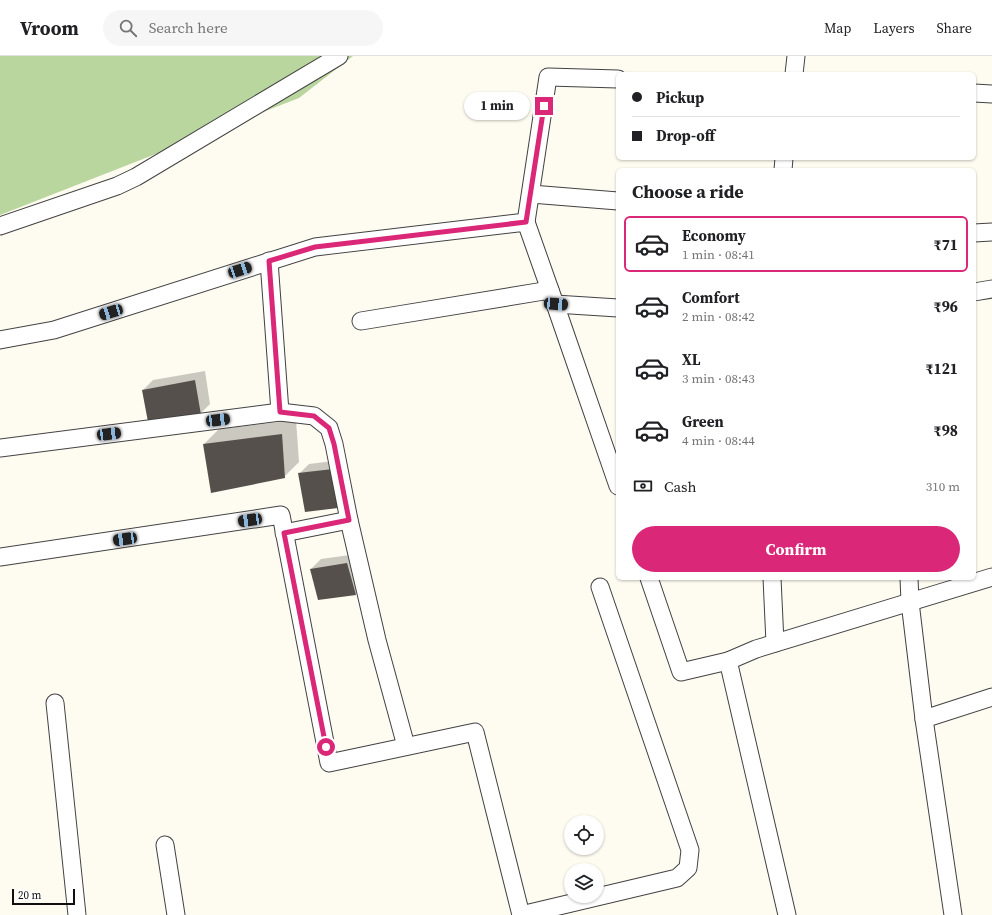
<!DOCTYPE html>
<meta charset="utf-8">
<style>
:root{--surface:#fff;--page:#f6f6f6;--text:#202124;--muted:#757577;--line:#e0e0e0;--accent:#db2777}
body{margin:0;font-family:"Source Serif 4",serif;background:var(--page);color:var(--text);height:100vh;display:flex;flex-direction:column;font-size:15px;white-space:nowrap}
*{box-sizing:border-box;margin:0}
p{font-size:13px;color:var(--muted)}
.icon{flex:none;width:22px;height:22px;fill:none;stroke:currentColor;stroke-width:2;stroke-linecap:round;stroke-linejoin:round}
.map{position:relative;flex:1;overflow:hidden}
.drawer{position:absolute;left:616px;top:112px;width:360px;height:412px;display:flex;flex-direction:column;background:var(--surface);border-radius:6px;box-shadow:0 1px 3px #0004}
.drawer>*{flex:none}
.banner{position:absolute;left:616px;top:16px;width:360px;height:88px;border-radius:6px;box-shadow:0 1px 3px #0004;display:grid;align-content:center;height:88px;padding:0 16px;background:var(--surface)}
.tools{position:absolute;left:564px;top:759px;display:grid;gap:8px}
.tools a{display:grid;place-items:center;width:40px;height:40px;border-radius:50%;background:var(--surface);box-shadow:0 1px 3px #0004;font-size:20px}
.scale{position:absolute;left:12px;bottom:10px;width:63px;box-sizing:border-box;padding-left:4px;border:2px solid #0f0f0f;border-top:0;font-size:11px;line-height:14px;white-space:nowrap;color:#0f0f0f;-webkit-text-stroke:3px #fff;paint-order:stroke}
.end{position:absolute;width:18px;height:18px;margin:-9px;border:5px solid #db2777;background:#fff;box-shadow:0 0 0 2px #fff}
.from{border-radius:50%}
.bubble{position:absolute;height:28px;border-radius:14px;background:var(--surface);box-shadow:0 1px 3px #0004;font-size:13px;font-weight:700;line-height:28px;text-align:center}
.car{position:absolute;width:12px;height:24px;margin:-12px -6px;border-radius:5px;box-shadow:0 0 3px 1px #0007;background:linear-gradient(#222 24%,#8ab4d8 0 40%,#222 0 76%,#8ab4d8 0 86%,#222 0)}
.banner b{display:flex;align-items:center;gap:14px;height:38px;font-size:15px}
.banner b+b{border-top:1px solid var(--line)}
.banner i{width:10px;height:10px;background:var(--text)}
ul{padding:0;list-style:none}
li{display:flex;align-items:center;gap:12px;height:56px;margin:0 8px 6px;padding:0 8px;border:2px solid transparent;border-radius:6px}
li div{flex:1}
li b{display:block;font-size:15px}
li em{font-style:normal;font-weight:700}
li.selected{border-color:var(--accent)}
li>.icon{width:36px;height:36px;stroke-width:1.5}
h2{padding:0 16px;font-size:18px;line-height:48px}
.pay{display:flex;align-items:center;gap:10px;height:44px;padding:0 16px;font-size:15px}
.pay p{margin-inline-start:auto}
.button{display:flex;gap:8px;margin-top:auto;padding:8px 16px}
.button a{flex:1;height:46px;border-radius:24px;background:var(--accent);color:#fff;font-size:16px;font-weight:700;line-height:46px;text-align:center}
header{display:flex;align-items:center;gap:24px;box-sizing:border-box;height:56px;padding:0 20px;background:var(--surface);border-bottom:1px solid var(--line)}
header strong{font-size:19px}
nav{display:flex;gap:22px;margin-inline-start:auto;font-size:14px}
.search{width:280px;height:36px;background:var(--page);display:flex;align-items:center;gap:10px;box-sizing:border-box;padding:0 14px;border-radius:22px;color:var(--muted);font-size:15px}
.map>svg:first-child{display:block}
.forest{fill:#b9d69e}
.shadow{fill:#0003}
.building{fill:#56504c}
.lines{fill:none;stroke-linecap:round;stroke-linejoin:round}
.minor-casing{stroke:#424242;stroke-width:19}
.minor{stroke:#fff;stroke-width:17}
.route{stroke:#db2777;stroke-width:5}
</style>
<header>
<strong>Vroom</strong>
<div class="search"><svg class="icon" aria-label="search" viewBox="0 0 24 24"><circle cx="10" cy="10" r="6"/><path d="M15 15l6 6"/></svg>Search here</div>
<nav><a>Map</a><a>Layers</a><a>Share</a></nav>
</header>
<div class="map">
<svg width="992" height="859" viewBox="0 0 992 859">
<rect width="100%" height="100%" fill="#fefbf1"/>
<path class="forest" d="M0 0H353L299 42 0 159Z"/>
<g class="shadow">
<path d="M205 315 210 348 200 358 143 334 153 324Z"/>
<path d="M296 364 299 406 284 421 204 388 219 373Z"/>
<path d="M342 404 348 441 299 418 309 408Z"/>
<path d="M357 498 365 528 355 538 311 513 321 503Z"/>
</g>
<g class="building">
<path d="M195 324 201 359 148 366 142 334Z"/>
<path d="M282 378 285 422 211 437 203 388Z"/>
<path d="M333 413 338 452 305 456 298 417Z"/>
<path d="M347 507 356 539 318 544 310 513Z"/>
</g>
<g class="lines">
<g class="minor-casing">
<g id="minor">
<path d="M794 18 796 0"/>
<path d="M974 37 992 38"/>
<path d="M783 114 784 102"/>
<path d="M531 138 618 145"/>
<path d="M526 166 548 21 618 23"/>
<path d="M0 170 117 130 136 121 339 0"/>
<path d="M974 177 992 176"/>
<path d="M269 205 280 356"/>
<path d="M974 236 992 233"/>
<path d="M555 248 618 252"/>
<path d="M361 265 550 234"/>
<path d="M0 284 54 274 315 191 526 166 550 234 555 248 618 430"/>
<path d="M0 392 280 356 314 360 329 372 334 388 349 464 377 584 406 690"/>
<path d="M284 477 349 464"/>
<path d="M0 501 281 459 329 707 475 676 521 859"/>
<path d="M649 522 681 616 728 605 730 613 787 859"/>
<path d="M772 522 775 587"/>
<path d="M909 522 910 546 924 663 953 859"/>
<path d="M728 605 756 593 992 521"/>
<path d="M55 647 77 859"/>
<path d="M924 663 992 641"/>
<path d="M165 789 176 859"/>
<path d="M521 859 677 822 688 812 690 794 600 531"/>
</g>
</g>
<use href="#minor" class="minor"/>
</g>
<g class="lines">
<path class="route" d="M326 691 284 477 349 464 334 388 329 372 314 360 280 356 269 205 315 191 526 166 544 50"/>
</g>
</svg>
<div class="tools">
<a><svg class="icon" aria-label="locate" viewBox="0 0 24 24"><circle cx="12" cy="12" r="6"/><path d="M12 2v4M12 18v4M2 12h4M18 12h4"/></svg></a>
<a><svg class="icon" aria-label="layers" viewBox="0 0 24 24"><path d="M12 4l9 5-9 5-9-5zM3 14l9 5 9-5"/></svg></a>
</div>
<div class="scale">20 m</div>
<i class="end from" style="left:326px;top:691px"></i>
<i class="end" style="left:544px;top:50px"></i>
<div class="bubble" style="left:464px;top:36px;width:66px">1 min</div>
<i class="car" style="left:240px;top:214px;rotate:72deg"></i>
<i class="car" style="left:556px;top:248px;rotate:94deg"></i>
<i class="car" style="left:111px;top:256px;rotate:253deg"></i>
<i class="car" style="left:218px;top:364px;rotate:83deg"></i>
<i class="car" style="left:109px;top:378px;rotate:83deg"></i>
<i class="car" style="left:250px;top:464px;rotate:262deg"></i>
<i class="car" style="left:125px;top:483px;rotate:262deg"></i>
<div class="banner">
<b><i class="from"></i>Pickup</b>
<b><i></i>Drop-off</b>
</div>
<section class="drawer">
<h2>Choose a ride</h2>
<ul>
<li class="selected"><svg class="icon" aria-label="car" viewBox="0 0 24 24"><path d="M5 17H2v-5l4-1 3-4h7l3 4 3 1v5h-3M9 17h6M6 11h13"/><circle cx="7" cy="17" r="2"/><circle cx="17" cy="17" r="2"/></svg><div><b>Economy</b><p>1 min · 08:41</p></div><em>₹71</em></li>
<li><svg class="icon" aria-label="car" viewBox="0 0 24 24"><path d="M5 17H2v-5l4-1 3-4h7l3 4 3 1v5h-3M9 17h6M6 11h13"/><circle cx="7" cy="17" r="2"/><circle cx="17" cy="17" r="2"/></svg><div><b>Comfort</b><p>2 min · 08:42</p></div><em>₹96</em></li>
<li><svg class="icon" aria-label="car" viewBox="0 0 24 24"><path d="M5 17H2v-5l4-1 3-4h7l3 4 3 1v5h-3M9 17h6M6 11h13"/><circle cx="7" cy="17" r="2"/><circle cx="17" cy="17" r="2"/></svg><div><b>XL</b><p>3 min · 08:43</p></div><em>₹121</em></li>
<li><svg class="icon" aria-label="car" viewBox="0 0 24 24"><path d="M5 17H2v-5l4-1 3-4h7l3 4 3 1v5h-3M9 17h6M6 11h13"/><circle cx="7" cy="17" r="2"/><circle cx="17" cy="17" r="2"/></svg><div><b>Green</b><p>4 min · 08:44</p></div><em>₹98</em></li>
</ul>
<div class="pay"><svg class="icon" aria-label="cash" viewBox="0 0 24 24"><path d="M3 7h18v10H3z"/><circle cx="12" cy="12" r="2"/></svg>Cash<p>310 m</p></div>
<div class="button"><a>Confirm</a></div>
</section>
</div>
